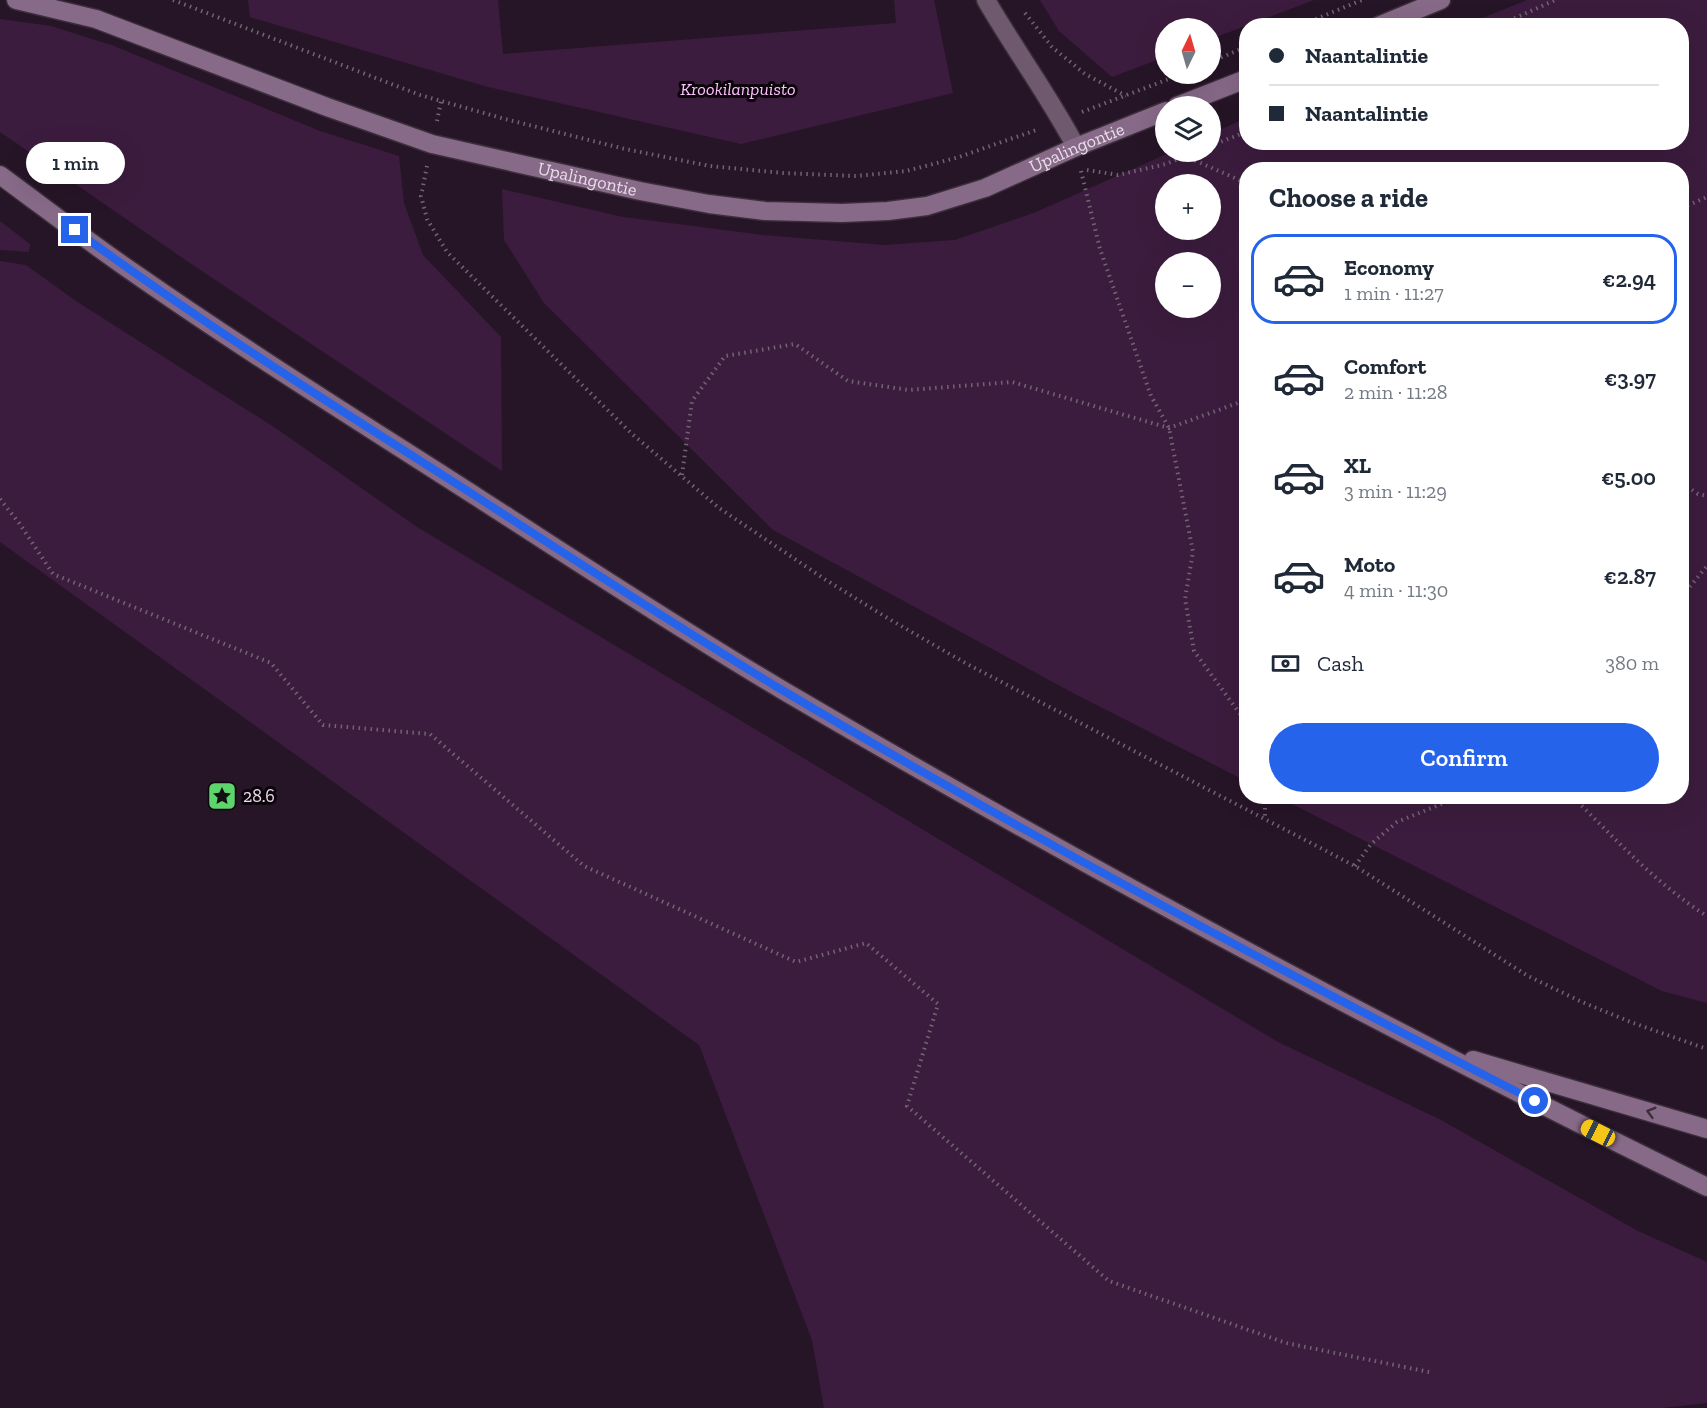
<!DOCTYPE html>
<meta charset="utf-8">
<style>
:root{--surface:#fff;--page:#f2f2f3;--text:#1f2937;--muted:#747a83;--line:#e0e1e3;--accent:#2563eb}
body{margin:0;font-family:"Zilla Slab",serif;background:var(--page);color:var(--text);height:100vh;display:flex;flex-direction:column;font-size:22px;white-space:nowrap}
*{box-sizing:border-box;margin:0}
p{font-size:20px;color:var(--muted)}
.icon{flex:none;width:33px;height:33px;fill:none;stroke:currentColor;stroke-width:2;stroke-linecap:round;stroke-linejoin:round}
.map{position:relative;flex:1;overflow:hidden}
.drawer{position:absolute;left:1239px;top:162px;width:450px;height:642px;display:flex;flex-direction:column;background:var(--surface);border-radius:24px;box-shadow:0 6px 24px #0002}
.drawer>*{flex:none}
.hud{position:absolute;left:1239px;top:18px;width:450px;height:132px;border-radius:24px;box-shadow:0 6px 24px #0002;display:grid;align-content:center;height:132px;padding:0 30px;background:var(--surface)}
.needle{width:39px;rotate:5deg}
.controls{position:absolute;left:1155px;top:18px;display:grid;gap:12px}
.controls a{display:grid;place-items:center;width:66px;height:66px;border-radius:50%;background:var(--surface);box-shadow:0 6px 24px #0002;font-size:30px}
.end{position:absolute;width:27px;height:27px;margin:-14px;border:8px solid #2563eb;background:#fff;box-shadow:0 0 0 3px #fff}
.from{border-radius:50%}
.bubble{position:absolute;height:42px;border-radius:21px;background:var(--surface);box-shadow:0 6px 24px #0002;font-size:20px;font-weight:600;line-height:42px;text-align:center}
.car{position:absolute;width:18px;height:36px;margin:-18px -9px;border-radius:8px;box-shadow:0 0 4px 2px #0007;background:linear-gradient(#f5c518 24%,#345 0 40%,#f5c518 0 76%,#345 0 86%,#f5c518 0)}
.hud b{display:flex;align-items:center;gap:21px;height:57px;font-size:22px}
.hud b+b{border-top:2px solid var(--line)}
.hud i{width:15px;height:15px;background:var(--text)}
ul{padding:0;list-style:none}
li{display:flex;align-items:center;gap:18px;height:90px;margin:0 12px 9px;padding:0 18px;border:3px solid transparent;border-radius:24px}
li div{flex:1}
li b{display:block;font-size:22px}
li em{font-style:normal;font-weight:600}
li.current{border-color:var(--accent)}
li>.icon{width:54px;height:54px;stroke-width:1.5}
h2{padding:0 30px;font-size:27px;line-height:72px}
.pay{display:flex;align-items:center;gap:15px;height:66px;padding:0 30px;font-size:22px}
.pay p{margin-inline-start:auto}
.button{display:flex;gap:12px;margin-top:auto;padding:12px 30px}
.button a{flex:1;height:69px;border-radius:36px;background:var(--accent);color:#fff;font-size:24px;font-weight:600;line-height:69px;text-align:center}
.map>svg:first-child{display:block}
.green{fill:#3c1c3e;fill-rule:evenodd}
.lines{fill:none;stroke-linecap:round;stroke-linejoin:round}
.street-casing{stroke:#3b2e3b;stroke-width:21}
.secondary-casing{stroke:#3b2e3b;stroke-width:21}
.path{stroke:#736474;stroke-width:4;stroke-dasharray:1.5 4.5;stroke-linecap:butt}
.street{stroke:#6e596f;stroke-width:18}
.secondary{stroke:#876988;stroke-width:18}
.oneway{stroke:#3d2d3d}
.route{stroke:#2563eb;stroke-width:8}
.labels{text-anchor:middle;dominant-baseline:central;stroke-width:6;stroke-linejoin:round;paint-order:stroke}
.park-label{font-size:18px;font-style:italic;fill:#fec1ff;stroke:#0b050b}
.street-label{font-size:18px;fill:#eadeea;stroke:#0b050b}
.poi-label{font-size:18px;fill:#eadeea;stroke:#0b050b;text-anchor:start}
</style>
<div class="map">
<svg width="1707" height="1408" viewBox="0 0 1707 1408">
<rect width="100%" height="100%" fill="#261527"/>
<g class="green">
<path d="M248 0H498L503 54 896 23 894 0H934L953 93 741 144 488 87 250 17Z"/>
<path d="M1040 0H1314L1211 39 1210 28H1166L1165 57 1112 77 1059 31Z"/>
<path d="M1527 0H1707V1003L1662 991 1278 797 1682 796V170H1246V781L1073 693 773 530 544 303 504 240 502 189 623 217 763 235 884 245 955 240 1036 212 1171 152H1210L1211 134 1246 118V142H1682V26L1465 25ZM1210 184V230H1166V184ZM1210 262V308H1166V262Z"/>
<path d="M0 19 51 26 114 46 320 131 399 156 404 203 423 255 501 337 502 471 187 261 0 132Z"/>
<path d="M0 221 30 244 29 252 0 250Z"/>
<path d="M0 261 26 265 76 301 277 429 417 527 1278 1042 1441 1120 1638 1231 1707 1262V1403L1662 1408H824L812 1340 699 1045 0 542Z"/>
</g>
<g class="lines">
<g class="street-casing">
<path id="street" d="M986 0C1015 50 1049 96 1076 147"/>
</g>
<g class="secondary-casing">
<g id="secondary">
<path id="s1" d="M16 0 96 19 327 107 432 144 640 191 709 204 765 211 842 213 888 211 927 206 985 188 1076 147 1166 111"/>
<path d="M1378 26 1441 0"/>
<path d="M1177 106 1246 79"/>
<path d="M0 175C45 208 90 243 137 275 249 353 365 425 480 499 581 564 681 630 784 691 1085 868 1393 1033 1707 1187"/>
<path d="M1473 1060 1707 1129"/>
</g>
</g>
<g class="path">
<path d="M173 0 420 95 505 119 625 149 710 166 783 173 856 176 906 171 956 158 1039 129"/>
<path d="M1025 13 1052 47 1085 74 1126 96"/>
<path d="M1299 26 1362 0"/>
<path d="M1498 26 1555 0"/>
<path d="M1210 62 1246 47"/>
<path d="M1082 112 1182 74"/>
<path d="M437 121 441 101"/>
<path d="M1210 146 1246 132"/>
<path d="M1179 152 1185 156 1246 183"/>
<path d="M427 166 421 196 427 219 447 252 631 433 719 508 826 580 889 619 967 664 1355 866 1528 976 1582 1002 1633 1023 1707 1049"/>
<path d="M1087 170 1118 175 1166 164 1196 152"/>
<path d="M1081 171 1100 249 1151 396 1169 428 1193 552 1185 599 1194 651 1243 718 1246 726"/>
<path d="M1682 208 1707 197"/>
<path d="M682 475 692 401 725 356 795 344 848 381 909 390 1012 382 1169 428 1246 400"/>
<path d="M1682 483 1698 494 1707 496"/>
<path d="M0 499 19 523 53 574 271 663 323 725 430 734 584 866 796 962 866 943 938 1004 907 1106 1109 1281 1286 1343 1429 1372"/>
<path d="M1682 596 1707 566"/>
<path d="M1265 796V818"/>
<path d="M1355 866 1371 844 1397 822 1449 801H1577C1618 842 1658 885 1707 916"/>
</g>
<use href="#street" class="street"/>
<use href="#secondary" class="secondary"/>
</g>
<defs><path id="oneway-chevron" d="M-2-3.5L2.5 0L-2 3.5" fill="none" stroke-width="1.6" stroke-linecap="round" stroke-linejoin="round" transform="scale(1.5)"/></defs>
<use class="oneway" href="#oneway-chevron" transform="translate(1651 1112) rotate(-164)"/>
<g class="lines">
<path class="route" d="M75 230C204 325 339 409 474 495 574 560 675 625 777 687 1024 834 1278 970 1535 1101"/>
</g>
<defs>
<g id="sight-square" transform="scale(1.5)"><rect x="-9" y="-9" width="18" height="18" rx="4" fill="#5dd56c" stroke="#0b050b"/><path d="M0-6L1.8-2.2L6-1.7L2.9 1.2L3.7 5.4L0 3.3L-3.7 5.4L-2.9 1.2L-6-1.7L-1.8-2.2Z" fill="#111"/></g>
</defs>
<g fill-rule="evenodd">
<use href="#sight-square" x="222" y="796"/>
</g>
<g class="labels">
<g class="park-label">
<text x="738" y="89">Krookilanpuisto</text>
</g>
<g class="street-label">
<text stroke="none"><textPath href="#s1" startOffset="1104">Upalingontie</textPath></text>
<text stroke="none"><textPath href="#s1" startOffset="600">Upalingontie</textPath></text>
</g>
<g class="poi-label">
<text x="243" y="796">28.6</text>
</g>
</g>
</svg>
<div class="controls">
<a><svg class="needle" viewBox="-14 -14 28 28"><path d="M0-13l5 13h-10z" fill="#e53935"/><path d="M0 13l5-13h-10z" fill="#747a83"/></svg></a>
<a><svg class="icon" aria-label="layers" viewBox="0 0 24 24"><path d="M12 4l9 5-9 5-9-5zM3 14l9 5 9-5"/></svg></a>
<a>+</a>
<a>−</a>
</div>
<i class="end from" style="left:1535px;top:1101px"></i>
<i class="end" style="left:75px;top:230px"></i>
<div class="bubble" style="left:26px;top:142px;width:99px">1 min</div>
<i class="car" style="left:1598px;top:1133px;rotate:297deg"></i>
<div class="hud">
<b><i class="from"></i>Naantalintie</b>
<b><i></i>Naantalintie</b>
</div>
<section class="drawer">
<h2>Choose a ride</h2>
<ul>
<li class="current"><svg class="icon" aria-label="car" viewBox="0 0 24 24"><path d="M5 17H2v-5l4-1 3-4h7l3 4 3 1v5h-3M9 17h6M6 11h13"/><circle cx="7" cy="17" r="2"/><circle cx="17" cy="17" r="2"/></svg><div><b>Economy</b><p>1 min · 11:27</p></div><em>€2.94</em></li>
<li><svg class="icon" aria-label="car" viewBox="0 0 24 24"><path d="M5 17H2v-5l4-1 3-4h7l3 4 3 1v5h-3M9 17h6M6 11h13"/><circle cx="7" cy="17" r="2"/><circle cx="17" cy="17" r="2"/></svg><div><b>Comfort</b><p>2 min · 11:28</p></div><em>€3.97</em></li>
<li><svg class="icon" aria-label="car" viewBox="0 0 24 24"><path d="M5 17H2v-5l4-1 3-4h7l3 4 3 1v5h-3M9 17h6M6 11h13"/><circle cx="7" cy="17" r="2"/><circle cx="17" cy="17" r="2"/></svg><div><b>XL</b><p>3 min · 11:29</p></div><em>€5.00</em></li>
<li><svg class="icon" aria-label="car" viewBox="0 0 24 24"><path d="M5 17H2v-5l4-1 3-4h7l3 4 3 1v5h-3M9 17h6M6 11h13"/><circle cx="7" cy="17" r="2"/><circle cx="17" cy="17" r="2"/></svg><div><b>Moto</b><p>4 min · 11:30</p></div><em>€2.87</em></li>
</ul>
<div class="pay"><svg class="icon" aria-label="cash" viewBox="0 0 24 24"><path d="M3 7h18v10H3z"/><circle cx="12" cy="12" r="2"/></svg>Cash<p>380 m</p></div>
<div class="button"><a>Confirm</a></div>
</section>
</div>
